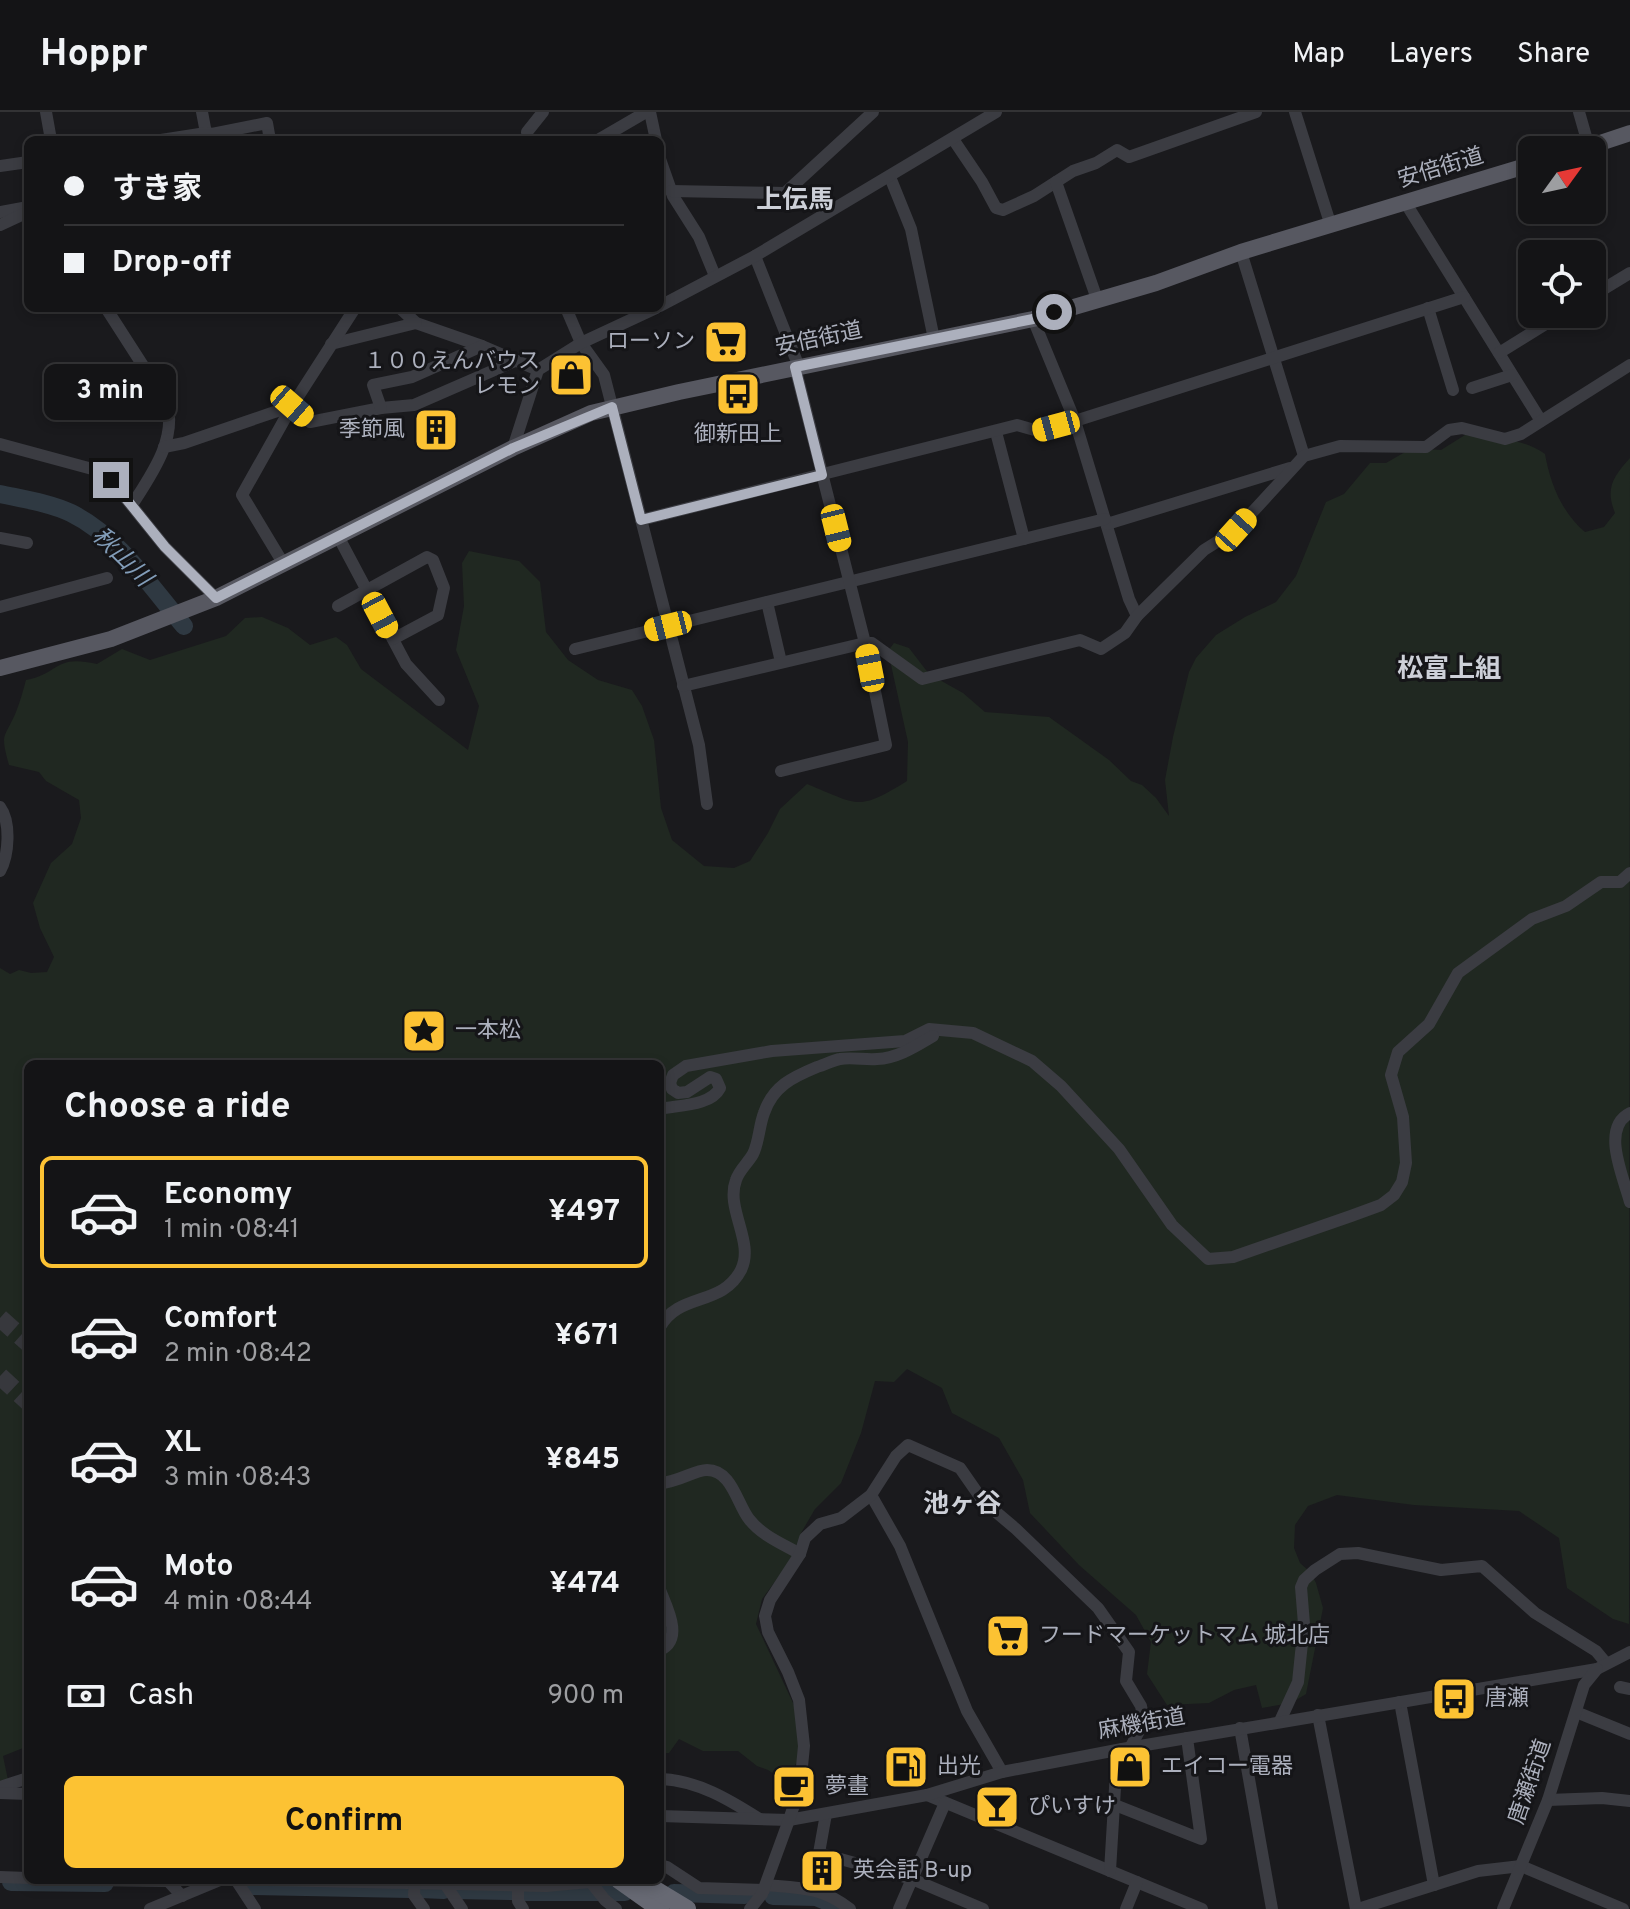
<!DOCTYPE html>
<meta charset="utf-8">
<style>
:root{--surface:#141416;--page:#1d1d1f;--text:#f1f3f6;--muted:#9d9ea1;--line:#333335;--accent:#fcc233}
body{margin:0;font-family:Overpass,"Noto Sans JP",sans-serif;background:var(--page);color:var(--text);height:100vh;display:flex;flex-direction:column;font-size:30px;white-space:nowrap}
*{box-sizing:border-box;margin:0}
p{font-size:26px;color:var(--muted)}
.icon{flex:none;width:44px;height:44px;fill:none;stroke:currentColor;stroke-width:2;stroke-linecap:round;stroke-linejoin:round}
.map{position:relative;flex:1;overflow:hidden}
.side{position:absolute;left:24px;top:948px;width:640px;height:824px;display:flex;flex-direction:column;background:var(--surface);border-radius:12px;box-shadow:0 4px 12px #0003,0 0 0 2px var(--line)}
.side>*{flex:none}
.hud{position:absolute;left:24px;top:24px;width:640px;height:176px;border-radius:12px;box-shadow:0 4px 12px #0003,0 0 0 2px var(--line);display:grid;align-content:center;height:176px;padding:0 40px;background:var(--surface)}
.needle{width:52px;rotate:57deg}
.tools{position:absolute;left:1518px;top:24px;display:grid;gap:16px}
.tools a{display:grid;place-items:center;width:88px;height:88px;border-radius:12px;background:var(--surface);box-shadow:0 4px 12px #0003,0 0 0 2px var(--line);font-size:40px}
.end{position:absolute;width:36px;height:36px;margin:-18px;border:10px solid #acb0bd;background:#111;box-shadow:0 0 0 4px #111}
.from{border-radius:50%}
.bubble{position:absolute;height:56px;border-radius:12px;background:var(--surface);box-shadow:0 4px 12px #0003,0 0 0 2px var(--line);font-size:26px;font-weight:700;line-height:56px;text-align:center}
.car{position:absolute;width:24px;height:48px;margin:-24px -12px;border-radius:10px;box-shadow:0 0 6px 2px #0007;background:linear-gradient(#f5c518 24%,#345 0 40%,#f5c518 0 76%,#345 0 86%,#f5c518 0)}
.hud b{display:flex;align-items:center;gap:28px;height:76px;font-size:30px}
.hud b+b{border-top:2px solid var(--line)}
.hud i{width:20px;height:20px;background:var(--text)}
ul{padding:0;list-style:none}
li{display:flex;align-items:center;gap:24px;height:112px;margin:0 16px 12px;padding:0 24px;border:4px solid transparent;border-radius:12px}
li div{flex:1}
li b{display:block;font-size:30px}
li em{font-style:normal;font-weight:700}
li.active{border-color:var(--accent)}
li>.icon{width:72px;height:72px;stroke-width:1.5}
h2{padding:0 40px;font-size:36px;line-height:96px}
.pay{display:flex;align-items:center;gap:20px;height:88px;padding:0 40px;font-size:30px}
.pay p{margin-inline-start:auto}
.cta{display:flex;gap:16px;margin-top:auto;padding:16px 40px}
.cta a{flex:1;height:92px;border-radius:12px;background:var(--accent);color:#111;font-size:32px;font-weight:700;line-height:92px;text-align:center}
header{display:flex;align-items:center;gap:48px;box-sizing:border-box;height:112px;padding:0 40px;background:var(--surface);border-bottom:2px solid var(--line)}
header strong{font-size:38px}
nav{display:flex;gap:44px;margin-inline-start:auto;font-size:28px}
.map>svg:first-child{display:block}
.green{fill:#202821}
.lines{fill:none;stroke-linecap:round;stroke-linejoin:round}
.river{stroke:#2f3942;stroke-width:18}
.highway-tunnel{stroke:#37383d;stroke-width:18;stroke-dasharray:18 9;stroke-linecap:butt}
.minor{stroke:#3b3c42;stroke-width:12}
.major{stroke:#575861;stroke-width:16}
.highway{stroke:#676973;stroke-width:18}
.route{stroke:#acb0bd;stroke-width:10}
.labels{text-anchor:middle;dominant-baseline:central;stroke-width:6;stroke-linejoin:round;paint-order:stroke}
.street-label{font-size:22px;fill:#acb0bd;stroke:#151518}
.poi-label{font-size:22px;fill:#acb0bd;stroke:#151518;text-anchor:start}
.water-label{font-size:24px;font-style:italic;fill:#829db9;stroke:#151518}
.quarter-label{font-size:26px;font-weight:bold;fill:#cdd0d8;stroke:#151518}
</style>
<header>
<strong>Hoppr</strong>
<nav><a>Map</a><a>Layers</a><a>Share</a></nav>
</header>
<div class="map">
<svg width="1630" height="1797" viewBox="0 0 1630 1797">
<rect width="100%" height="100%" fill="#1a1a1d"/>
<path class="green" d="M1465 323C1491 325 1523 326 1545 342 1550 371 1562 401 1585 420L1604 415 1615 401C1605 376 1613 365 1630 346L1629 1512 1613 1507 1567 1476 1559 1426 1519 1399 1414 1393 1337 1383 1308 1394 1295 1413 1294 1436 1300 1451 1310 1460 1316 1471 1323 1496 1306 1582 1291 1591 1262 1596 1256 1573 1234 1578 1209 1591 1167 1593 1147 1562 1151 1530 1136 1503 1079 1453 1030 1401 1023 1368 999 1326 952 1301 942 1276 907 1257 894 1270 875 1269 861 1321 841 1371 815 1397 801 1421 791 1448 762 1487 756 1512 801 1608 800 1646 795 1653 792 1674 768 1658 757 1654 738 1639H703L679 1627 669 1641H660V952H28V1634L3 1644 8 1668 0 1669V856L10 862 19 858 31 861 47 860 54 845 40 816 33 791 51 751 72 732 81 706 79 688 46 669 39 660 9 653C0 620 4 628 16 600 20 590 23 579 26 568 61 561 54 542 97 552L122 537 150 548 226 524 245 506 262 505 288 516 310 533 336 525 347 533 361 557 468 638 479 594 456 538 464 494 462 451 469 439 519 449 540 470 546 520 568 548 598 568 632 578 642 594 654 628 661 696 672 728 704 754 734 756 750 749 768 721 780 697 807 672C859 693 857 700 907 669L908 630 888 539 894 531 909 536 929 562 963 581 985 600 1049 605 1109 648 1131 669 1142 673 1156 686 1169 704 1165 668 1173 625 1189 560 1196 546 1216 523 1245 505 1276 490 1296 464 1326 390 1344 382 1370 351H1386L1412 336 1441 338Z"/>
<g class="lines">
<g class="river">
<path d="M0 382C23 387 50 391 71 401 118 424 151 475 184 514"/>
<path d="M11 1770 105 1771"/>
<path d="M253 1774 410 1777"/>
<path d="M419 1777 444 1778"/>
<path d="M454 1778 514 1779"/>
<path d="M523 1780H625"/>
<path d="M674 1781 745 1783"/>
<path d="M773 1784 816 1785 833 1792"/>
</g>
<g class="highway-tunnel">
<path d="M0 1206 28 1231"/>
<path d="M0 1264 28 1290"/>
</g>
<g class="minor">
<path d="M46 0 51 28"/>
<path d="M202 0 206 21"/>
<path d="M650 0 656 28"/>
<path d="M1295 0 1331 114"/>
<path d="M1579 0 1589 35"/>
<path d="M953 27 982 70 996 96 1003 98 1034 84 1073 59 1096 51 1117 38 1129 45 1256 0"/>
<path d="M161 28 206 21 212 22 267 11 270 28"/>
<path d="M528 28 527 20 543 0"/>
<path d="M598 28 646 0"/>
<path d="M660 47 673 84 699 125 715 164"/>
<path d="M0 54 28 50"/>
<path d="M890 65 911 117 934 227"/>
<path d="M1056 70 1097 187"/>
<path d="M671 79 785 81 873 0"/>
<path d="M1405 90 1541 309"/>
<path d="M0 100 28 95"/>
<path d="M0 113 28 100"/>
<path d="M1241 140 1304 344"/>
<path d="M755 144 799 255"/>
<path d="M1592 184 1630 161"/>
<path d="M660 194 755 144 996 0"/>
<path d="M106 196 167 291C177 328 151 363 132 393"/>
<path d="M400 196 416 211 482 234 538 258"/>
<path d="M566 196 581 231 604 263 699 633 707 692"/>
<path d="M1428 196 1453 278"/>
<path d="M1033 207 1075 309 1129 487 1137 504"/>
<path d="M331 232 416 211"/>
<path d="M1499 241 1562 202"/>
<path d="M1472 276 1512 263"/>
<path d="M292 294 310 310 381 296 414 293 515 249"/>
<path d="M381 296 373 273 412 265 482 234"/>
<path d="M996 320 1024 427"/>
<path d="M0 332 96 358 111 368 165 435 216 486"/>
<path d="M164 335 184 331 292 294"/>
<path d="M513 336 538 258 581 231 656 196"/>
<path d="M641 408 1017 313 1038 319 1075 309 1464 185"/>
<path d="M1107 412 1290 356"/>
<path d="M338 424 406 552 439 588"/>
<path d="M0 426 27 431"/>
<path d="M283 451 242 383 292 294 355 196"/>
<path d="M767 490 781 550"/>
<path d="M338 494 427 445 433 448 444 476 438 503 393 527"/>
<path d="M0 495 107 466"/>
<path d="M575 537 1105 407"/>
<path d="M683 574 865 531H872L922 567 1080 528 1101 537 1125 521 1137 504 1204 438 1236 418 1304 344 1340 334 1426 335 1449 318 1462 316 1505 327 1521 322 1630 253"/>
<path d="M781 659 886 633 865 531 795 255"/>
<path d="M0 695C11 710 9 743 0 759"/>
<path d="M660 997C678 993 711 994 720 976L716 967 710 965 687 980 678 981 672 977 670 971 673 963 686 954 772 939 905 929 929 917 973 921 1032 949 1061 974 1119 1037 1172 1113 1208 1147 1233 1145 1351 1104 1381 1093 1394 1083 1402 1070 1406 1051 1403 1005 1391 963 1398 940 1429 912 1458 861 1532 807 1566 794 1601 770H1620L1630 761"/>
<path d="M1630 1001C1600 1016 1624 1066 1630 1090"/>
<path d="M660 1215C679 1180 722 1195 741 1158 755 1130 725 1097 736 1068 739 1058 748 1051 753 1042 759 1030 759 1014 764 1001 773 974 793 965 817 955 825 953 833 948 840 947 852 945 865 948 877 947 898 946 916 934 933 924"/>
<path d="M660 1371C679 1370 694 1358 707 1358 732 1358 737 1392 749 1407 762 1424 783 1432 800 1442"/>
<path d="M871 1383 900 1434 967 1599 1002 1660"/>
<path d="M660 1478C667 1496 684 1527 660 1538"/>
<path d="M1620 1575 1630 1577"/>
<path d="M1400 1590 1434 1773"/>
<path d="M1576 1600 1630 1622"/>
<path d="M1318 1603 1356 1797"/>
<path d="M1280 1609 1298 1570 1304 1512 1301 1475 1304 1468 1315 1458 1340 1442 1358 1441 1441 1458 1482 1454 1535 1501 1596 1539 1606 1551"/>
<path d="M1240 1616 1272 1797"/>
<path d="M662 1667C698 1669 728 1687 758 1706"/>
<path d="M0 1675 28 1666"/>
<path d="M0 1681 28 1682"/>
<path d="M927 1683 1202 1797"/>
<path d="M1548 1688 1602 1686 1630 1689"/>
<path d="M1115 1693 1201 1727 1187 1626"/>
<path d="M826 1702 819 1741 912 1767 983 1797"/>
<path d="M660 1704 789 1708 927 1683 1002 1660 1122 1637 1597 1557 1630 1540"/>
<path d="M660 1753 667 1755 699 1776 764 1778"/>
<path d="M1110 1759 1116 1659 1122 1637"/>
<path d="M0 1765 28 1766"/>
<path d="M89 1768 168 1769 182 1784"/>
<path d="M236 1768 255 1797"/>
<path d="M268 1768 546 1774 590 1770"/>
<path d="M415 1768 414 1783 424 1797"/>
<path d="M589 1768 605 1788 616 1797"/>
<path d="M445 1772 462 1797"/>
<path d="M518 1773V1789L523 1797"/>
<path d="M766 1773C800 1776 822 1775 850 1797"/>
<path d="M150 1797 220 1768"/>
<path d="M750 1797 762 1782 789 1708 800 1675 804 1634 799 1588 788 1560 768 1520 765 1504 770 1488 800 1442 805 1426 820 1412 841 1406 871 1383 896 1344 908 1333 960 1356 983 1389 1016 1417 1098 1496 1129 1540 1126 1569 1141 1594 1144 1610 1130 1636"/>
<path d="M899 1797 945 1691"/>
<path d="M1126 1797 1137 1770"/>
<path d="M1358 1797 1478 1759 1521 1754 1623 1797"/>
<path d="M1503 1797 1548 1688 1584 1573 1597 1557"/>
</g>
<g class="major">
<path d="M1579 38 1630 21"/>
<path d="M0 556 111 527 216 486 513 336 591 301 679 280 1033 207 1156 171 1241 140 1532 52"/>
</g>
<g class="highway">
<path d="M619 1768 660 1797"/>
<path d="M639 1768 687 1797"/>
</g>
</g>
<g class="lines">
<path class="route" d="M111 368 165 435 216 486 513 336 612 295 641 408 822 363 795 255 1033 207 1054 200"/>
</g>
<defs>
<g id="supermarket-square" transform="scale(2.3)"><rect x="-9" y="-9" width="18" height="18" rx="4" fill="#fcc233" stroke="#151518"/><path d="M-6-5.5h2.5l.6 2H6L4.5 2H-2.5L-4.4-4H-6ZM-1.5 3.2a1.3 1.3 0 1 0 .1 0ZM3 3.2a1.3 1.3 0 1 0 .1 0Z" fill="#111"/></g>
<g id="shop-square" transform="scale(2.3)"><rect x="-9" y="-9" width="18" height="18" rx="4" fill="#fcc233" stroke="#151518"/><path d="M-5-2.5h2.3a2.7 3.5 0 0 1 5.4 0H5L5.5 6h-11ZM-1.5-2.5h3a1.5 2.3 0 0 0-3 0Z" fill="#111"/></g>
<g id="bus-square" transform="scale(2.3)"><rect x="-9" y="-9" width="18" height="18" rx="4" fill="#fcc233" stroke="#151518"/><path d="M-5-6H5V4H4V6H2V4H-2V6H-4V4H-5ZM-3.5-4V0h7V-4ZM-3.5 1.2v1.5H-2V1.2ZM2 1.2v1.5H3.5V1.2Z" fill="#111"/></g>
<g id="building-square" transform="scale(2.3)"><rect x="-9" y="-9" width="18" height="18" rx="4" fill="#fcc233" stroke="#151518"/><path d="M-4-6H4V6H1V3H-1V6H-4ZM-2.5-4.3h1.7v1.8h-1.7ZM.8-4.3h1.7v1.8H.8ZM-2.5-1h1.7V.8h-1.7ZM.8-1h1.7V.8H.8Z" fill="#111"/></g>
<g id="sight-square" transform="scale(2.3)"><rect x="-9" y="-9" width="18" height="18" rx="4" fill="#fcc233" stroke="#151518"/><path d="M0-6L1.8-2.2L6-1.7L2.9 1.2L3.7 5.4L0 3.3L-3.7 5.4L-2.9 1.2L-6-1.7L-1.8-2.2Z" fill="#111"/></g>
<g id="fuel-square" transform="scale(2.3)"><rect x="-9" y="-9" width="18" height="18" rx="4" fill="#fcc233" stroke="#151518"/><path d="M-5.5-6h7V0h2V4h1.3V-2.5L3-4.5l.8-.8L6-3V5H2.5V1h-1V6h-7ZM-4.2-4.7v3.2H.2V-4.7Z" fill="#111"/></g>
<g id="cafe-square" transform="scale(2.3)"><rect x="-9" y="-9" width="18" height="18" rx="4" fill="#fcc233" stroke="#151518"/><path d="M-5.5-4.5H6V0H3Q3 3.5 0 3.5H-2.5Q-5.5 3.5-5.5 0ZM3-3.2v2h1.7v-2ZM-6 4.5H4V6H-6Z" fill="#111"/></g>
<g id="bar-square" transform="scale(2.3)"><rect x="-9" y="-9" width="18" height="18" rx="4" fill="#fcc233" stroke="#151518"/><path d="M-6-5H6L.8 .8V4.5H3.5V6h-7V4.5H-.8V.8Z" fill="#111"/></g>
</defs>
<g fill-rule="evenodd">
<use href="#supermarket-square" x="726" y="230"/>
<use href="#shop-square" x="571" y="263"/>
<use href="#bus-square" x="738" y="282"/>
<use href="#building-square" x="436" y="318"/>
<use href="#sight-square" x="424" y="919"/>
<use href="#supermarket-square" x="1008" y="1524"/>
<use href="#bus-square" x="1454" y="1587"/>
<use href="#fuel-square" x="906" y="1655"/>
<use href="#shop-square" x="1130" y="1655"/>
<use href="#cafe-square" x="794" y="1675"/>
<use href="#bar-square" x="997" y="1695"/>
<use href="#building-square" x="822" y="1759"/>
</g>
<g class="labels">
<g class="street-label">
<text transform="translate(1441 57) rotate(-17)">安倍街道</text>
<text transform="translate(819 228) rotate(-12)">安倍街道</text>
<text transform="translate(1142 1613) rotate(-10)">麻機街道</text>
<text transform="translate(1531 1670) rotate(-71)">唐瀬街道</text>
</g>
<g class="poi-label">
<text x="695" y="230" text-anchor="end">ローソン</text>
<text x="540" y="250" text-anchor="end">１００えんバウス<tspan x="540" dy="25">レモン</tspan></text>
<text x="405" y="318" text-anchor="end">季節風</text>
<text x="738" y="323" text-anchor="middle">御新田上</text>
<text x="455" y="919">一本松</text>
<text x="1039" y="1524">フードマーケットマム 城北店</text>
<text x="1485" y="1587">唐瀬</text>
<text x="937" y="1655">出光</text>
<text x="1161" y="1655">エイコー電器</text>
<text x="825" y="1675">夢畫</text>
<text x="1028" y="1695">ぴいすけ</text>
<text x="853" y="1759">英会話 B-up</text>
</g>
<g class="water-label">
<text transform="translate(121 446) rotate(45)">秋山川</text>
</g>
<g class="quarter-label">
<text x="795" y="89">上伝馬</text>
<text x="1449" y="558">松富上組</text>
<text x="962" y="1393">池ヶ谷</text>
</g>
</g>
</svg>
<div class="tools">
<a><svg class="needle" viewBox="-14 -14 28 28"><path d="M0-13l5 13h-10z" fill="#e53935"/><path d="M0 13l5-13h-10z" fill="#9d9ea1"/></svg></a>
<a><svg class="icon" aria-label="locate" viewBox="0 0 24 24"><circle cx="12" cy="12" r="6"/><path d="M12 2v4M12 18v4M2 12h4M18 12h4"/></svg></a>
</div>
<i class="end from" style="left:1054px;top:200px"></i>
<i class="end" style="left:111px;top:368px"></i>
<div class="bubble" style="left:44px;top:252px;width:132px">3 min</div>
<i class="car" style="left:292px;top:294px;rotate:131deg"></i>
<i class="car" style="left:1056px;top:314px;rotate:255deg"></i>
<i class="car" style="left:836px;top:416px;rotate:166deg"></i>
<i class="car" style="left:1236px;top:418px;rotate:42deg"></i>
<i class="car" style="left:380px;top:503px;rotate:152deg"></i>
<i class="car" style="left:668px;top:514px;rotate:256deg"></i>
<i class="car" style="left:870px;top:556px;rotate:349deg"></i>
<div class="hud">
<b><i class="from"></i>すき家</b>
<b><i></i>Drop-off</b>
</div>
<section class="side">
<h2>Choose a ride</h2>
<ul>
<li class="active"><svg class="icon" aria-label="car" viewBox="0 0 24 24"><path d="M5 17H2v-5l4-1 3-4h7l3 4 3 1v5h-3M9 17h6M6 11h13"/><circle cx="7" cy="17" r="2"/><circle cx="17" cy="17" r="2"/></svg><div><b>Economy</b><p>1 min · 08:41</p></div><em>¥497</em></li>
<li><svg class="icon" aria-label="car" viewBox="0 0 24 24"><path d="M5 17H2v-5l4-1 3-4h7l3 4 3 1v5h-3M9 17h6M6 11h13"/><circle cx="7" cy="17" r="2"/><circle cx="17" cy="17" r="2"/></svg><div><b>Comfort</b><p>2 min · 08:42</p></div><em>¥671</em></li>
<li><svg class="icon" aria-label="car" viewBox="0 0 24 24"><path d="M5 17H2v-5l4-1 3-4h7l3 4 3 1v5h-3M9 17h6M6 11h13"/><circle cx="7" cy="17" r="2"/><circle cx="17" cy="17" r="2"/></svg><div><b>XL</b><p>3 min · 08:43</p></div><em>¥845</em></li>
<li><svg class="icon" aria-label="car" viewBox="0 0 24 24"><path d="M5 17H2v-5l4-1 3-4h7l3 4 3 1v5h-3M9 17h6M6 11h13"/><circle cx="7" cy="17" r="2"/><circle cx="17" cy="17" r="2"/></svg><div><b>Moto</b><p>4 min · 08:44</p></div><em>¥474</em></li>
</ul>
<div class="pay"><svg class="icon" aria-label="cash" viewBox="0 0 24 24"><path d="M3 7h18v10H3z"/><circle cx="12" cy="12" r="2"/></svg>Cash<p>900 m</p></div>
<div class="cta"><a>Confirm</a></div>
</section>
</div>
